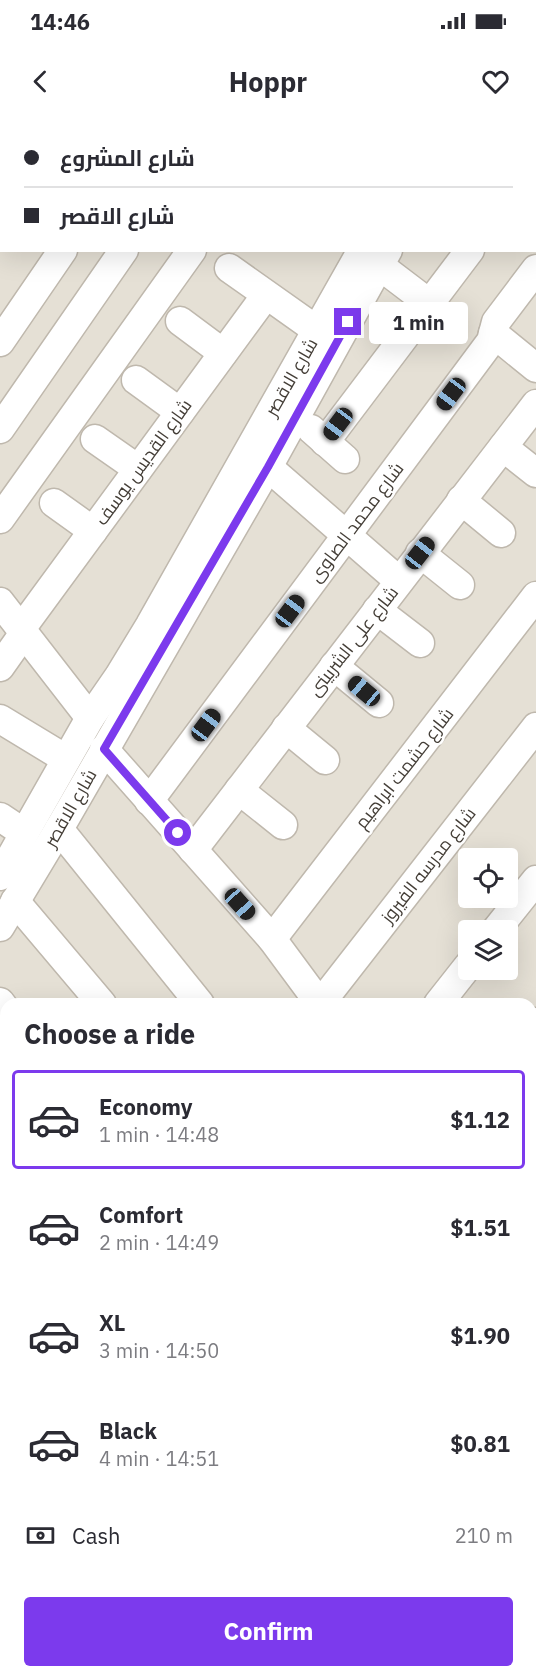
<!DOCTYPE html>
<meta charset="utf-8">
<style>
:root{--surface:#fff;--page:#f2f2f3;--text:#2b2b33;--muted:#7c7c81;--line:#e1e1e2;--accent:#7c3aed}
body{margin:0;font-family:"IBM Plex Sans",Cairo,sans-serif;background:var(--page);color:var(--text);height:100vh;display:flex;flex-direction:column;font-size:22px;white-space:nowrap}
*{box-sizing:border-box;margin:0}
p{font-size:20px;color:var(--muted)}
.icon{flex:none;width:33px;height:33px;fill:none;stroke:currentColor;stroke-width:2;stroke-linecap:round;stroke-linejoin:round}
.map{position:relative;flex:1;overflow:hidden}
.panel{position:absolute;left:0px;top:878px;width:537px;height:680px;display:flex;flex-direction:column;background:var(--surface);border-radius:18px 18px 0 0;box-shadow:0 6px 24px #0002}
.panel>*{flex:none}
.guide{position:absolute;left:0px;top:0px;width:537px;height:132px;box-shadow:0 6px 24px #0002;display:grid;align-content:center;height:132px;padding:0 24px;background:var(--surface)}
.fabs{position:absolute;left:458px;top:728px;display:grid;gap:12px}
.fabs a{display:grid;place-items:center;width:60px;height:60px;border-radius:6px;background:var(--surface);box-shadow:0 6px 24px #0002;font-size:30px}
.end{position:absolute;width:27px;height:27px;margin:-14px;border:8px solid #7c3aed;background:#fff;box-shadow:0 0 0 3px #fff}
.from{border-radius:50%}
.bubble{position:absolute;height:42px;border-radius:6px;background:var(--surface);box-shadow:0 6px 24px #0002;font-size:20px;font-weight:700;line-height:42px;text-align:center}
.car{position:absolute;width:18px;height:36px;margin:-18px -9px;border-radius:8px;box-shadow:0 0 4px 2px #0007;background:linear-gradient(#222 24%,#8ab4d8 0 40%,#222 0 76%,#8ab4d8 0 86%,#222 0)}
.guide b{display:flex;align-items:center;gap:21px;height:57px;font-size:22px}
.guide b+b{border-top:2px solid var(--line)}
.guide i{width:15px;height:15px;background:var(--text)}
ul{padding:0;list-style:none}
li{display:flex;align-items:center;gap:18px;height:99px;margin:0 12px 9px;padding:0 12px;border:3px solid transparent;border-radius:6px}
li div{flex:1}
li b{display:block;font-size:22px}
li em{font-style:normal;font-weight:700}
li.active{border-color:var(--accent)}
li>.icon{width:54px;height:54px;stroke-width:1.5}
h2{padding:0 24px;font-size:27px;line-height:72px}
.pay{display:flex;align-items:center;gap:15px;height:66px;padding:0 24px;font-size:22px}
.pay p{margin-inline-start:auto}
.primary-button{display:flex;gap:12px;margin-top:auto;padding:12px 24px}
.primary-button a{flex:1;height:69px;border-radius:6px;background:var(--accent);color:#fff;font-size:24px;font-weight:700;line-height:69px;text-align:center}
.status{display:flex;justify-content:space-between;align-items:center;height:42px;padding:0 30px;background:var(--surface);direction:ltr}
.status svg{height:16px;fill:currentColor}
header{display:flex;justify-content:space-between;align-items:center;height:78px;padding:0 24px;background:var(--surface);font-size:27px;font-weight:700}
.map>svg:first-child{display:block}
.residential{fill:#e5e0d5;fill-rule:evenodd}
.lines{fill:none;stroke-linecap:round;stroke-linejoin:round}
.minor-casing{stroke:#bfb8ad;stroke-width:31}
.minor{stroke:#fff;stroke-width:28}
.route{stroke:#7c3aed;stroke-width:8}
.labels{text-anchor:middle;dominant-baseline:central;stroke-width:5;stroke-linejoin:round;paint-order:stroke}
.street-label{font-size:18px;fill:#443e37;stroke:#fff}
</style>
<div class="status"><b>14:46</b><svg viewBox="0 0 49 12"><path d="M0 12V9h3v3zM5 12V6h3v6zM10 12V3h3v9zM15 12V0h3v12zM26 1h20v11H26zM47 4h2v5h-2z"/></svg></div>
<header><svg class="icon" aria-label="back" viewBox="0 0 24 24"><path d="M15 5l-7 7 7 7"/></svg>Hoppr<svg class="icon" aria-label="heart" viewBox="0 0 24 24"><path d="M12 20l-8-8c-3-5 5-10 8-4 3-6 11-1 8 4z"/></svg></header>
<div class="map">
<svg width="536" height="1556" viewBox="0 0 536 1556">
<rect width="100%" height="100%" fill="#f2eee7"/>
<path class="residential" d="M0 0H536V1556H0ZM2 2H536V130H2ZM468 738H507V777H468ZM468 810H507V849H468ZM6 884H531V1551H6Z"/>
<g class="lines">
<g class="minor-casing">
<g id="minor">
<path d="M347 0 349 2"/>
<path d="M65 2 66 0"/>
<path d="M151 2 152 0"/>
<path d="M214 2 215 0"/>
<path d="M285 2 286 0"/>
<path d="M430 2 431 0"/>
<path d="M460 2 461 0"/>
<path d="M536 45V44"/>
<path d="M0 96 2 94"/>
<path d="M380 146 430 184"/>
<path d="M229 148 318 211"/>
<path d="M180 201 223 233"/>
<path d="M493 213 536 248"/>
<path d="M0 222 63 130"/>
<path d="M136 260 180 292"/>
<path d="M0 309 124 130"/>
<path d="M311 309 345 339"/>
<path d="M95 319 138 349"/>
<path d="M325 322 470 130"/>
<path d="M503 327 536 353"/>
<path d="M268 347 399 461"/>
<path d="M461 380 501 413"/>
<path d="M54 383 93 411"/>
<path d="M0 399 192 130"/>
<path d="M420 433 460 465"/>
<path d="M0 482 90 598"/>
<path d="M377 490 420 523"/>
<path d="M21 509 266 175"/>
<path d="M334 546 379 583"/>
<path d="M0 547 24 513"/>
<path d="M0 599 66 639"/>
<path d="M286 608 325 640"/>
<path d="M104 629 272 819 320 884"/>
<path d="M239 670 283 705"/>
<path d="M149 681 491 221 496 202 536 149"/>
<path d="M0 697 24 713"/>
<path d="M59 709 200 884"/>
<path d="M193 730 536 284"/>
<path d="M0 756 90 598 119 556 150 505 362 130"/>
<path d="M15 781 102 884"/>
<path d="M0 807 59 709 268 347 388 130"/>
<path d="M496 810 536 760"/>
<path d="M272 819 536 476"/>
<path d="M0 882 6 890"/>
<path d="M320 884 536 607"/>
<path d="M438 884 468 846"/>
<path d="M531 908 536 902"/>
<path d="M0 999 6 1007"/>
<path d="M531 1019 536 1014"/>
<path d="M531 1055 536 1060"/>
<path d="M531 1126 536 1120"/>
<path d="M0 1140 6 1131"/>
<path d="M531 1229 536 1224"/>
<path d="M531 1258 536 1270"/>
<path d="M0 1273 6 1255"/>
<path d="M0 1415H6"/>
<path d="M48 1556 49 1551"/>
<path d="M136 1556 137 1551"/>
</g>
</g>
<use href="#minor" class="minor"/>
</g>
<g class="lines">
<path class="route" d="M178 713 104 629 268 347 348 202"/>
</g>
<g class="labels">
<g class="street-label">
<text transform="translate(291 257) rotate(-60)">شارع الاقصر</text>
<text transform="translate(143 342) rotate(-54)">شارع القديس يوسف</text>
<text transform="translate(356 402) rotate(-53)">شارع محمد الصاوى</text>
<text transform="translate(353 521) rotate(-52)">شارع على الشربينى</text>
<text transform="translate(404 648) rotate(-52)">شارع حشمت ابراهيم</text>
<text transform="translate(70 688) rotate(-60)">شارع الاقصر</text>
<text transform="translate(428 745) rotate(-52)">شارع مدرسه الفيروز</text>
</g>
</g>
</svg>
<div class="fabs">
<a><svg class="icon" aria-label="locate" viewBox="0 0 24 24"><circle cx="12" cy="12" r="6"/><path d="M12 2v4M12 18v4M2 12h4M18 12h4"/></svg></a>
<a><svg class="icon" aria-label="layers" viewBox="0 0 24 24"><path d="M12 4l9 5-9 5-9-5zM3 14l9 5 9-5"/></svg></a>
</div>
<i class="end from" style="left:178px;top:713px"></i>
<i class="end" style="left:348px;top:202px"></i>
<div class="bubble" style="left:369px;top:182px;width:99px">1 min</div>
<i class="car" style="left:451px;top:274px;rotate:217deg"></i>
<i class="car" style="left:338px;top:304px;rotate:217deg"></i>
<i class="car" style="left:420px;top:433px;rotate:38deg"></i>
<i class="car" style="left:290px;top:491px;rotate:37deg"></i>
<i class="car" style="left:364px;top:571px;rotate:310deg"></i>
<i class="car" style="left:206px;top:605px;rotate:37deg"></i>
<i class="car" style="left:240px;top:784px;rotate:138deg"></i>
<div class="guide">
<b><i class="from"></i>شارع المشروع</b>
<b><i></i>شارع الاقصر</b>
</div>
<section class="panel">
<h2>Choose a ride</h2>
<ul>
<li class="active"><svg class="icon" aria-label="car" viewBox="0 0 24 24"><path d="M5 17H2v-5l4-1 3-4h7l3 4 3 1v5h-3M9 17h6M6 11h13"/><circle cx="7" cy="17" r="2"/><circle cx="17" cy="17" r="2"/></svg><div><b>Economy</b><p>1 min · 14:48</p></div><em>$1.12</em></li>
<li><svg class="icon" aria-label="car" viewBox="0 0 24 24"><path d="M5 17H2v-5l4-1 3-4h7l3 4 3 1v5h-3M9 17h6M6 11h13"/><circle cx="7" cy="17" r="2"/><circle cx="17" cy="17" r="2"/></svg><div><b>Comfort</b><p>2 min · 14:49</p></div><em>$1.51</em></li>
<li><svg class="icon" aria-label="car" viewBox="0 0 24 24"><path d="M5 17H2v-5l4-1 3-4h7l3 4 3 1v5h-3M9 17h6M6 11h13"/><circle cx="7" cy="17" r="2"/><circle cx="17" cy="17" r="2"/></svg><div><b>XL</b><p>3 min · 14:50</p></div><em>$1.90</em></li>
<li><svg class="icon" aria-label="car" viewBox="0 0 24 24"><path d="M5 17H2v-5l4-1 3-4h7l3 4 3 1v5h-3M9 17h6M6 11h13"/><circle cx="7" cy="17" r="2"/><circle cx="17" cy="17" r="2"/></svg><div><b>Black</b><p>4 min · 14:51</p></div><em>$0.81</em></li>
</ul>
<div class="pay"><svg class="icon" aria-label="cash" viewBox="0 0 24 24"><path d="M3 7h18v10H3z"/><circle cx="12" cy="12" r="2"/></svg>Cash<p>210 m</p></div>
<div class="primary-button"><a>Confirm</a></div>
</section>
</div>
